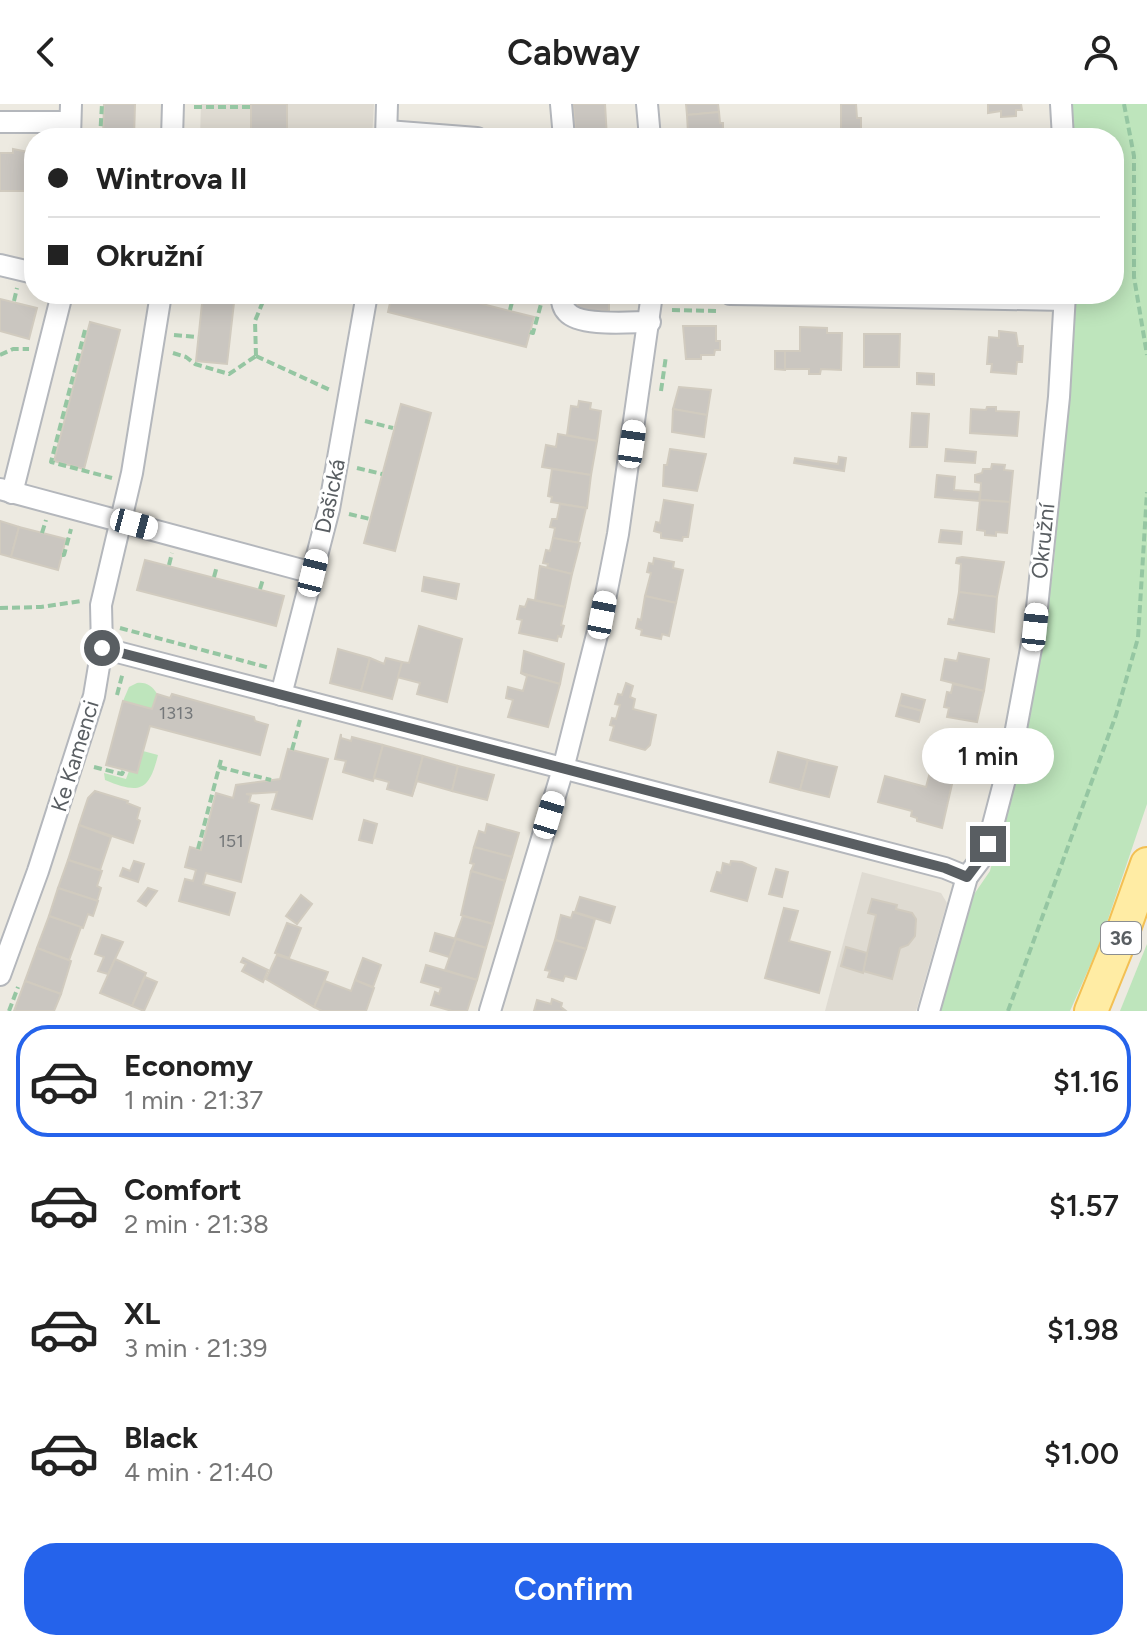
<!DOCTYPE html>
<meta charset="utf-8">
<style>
:root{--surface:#fff;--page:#f6f6f6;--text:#222;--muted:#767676;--line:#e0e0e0;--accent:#2563eb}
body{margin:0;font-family:Figtree,sans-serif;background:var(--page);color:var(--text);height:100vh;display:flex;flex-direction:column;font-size:30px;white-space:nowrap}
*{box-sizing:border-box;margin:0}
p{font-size:26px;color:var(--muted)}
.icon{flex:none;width:44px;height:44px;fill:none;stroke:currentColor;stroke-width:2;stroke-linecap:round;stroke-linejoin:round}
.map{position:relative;height:907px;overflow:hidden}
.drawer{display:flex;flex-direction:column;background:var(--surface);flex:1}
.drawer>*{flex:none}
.top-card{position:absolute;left:24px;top:24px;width:1100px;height:176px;border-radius:32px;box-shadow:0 4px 20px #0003;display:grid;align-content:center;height:176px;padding:0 24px;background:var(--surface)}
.end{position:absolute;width:36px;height:36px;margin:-18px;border:10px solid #595e62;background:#fff;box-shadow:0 0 0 4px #fff}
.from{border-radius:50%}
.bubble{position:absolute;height:56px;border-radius:28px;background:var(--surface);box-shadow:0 4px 20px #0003;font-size:26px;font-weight:600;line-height:56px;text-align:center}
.car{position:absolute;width:24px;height:48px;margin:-24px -12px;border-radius:10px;box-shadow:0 0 6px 2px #0007;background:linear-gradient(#fff 24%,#345 0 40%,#fff 0 76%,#345 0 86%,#fff 0)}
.top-card b{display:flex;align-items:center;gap:28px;height:76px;font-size:30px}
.top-card b+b{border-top:2px solid var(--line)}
.top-card i{width:20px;height:20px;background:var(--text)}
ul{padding:14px 0 0;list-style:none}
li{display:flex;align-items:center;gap:24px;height:112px;margin:0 16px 12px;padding:0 8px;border:4px solid transparent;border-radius:32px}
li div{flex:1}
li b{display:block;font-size:30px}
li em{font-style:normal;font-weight:600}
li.active{border-color:var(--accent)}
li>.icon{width:72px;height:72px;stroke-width:1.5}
.primary-button{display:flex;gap:16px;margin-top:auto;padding:16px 24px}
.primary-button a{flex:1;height:92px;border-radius:32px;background:var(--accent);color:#fff;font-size:32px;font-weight:600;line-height:92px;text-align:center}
header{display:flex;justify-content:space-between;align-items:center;height:104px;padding:0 24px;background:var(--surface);font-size:36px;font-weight:600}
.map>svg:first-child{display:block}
.education{fill:#dfdbd2}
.green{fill:#bee5bc}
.building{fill:#cac6c0;stroke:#d1cbbf;stroke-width:2}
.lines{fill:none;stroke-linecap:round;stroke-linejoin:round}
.street-casing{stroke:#b4b7bc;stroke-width:24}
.primary-casing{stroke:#f3c053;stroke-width:36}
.path{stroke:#95c6a2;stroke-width:4;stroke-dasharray:8 4;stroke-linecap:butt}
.street{stroke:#fff;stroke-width:20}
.primary{stroke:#ffeca4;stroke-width:32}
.route{stroke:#595e62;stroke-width:10}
.labels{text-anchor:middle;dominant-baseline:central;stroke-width:6;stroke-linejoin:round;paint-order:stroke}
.number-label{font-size:18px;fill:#75787a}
.shield{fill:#fff;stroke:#8b8e91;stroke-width:2}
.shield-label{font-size:20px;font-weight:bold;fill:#595e62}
.street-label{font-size:22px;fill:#595e62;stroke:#fff}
</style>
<header><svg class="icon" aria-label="back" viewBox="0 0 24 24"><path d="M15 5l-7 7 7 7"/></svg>Cabway<svg class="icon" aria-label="person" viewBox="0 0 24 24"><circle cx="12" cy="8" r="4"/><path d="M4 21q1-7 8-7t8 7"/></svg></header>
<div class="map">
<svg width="1147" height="907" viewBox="0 0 1147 907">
<rect width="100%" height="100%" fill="#edeae1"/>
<g class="education">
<path d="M201 0H374L372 34H200Z"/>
<path d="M862 768 941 789 947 799 916 907H825Z"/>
</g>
<g class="green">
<path d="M1068 0H1147V700L1100 839 1070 907H936L966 802 990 767 1023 636 1053 468 1073 238V190H1114V34H1071Z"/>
<path d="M137 579C147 578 152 582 157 590L152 605 123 597 129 583Z"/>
<path d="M143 647 158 651C149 688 139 690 105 676L104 669 126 675 129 667 137 669Z"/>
<path d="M1147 840V907H1120Z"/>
</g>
<g class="building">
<path d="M104 0H135L134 34H103Z"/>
<rect x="251" y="0" width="36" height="34"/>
<path d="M573 0H605L607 34H576Z"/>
<path d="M686 0H718L719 8 687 11Z"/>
<path d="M841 0H856L857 14H861V34H841Z"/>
<path d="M988 0H1021L1022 6H1016V12L1001 13V7L988 9Z"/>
<path d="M719 8 720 19H723V29H719L720 34H700L699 28 688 29 687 11Z"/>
<path d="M938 27V34H919L918 29Z"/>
<path d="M13 45 34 49V87H0V49H13Z"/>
<path d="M203 190H235L227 260 196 257Z"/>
<path d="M392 190H443L534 213 526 243 388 208Z"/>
<path d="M577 190H609V207L577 206Z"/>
<path d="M0 195 37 204 29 235 0 227Z"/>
<path d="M90 218 120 226 84 365 54 357Z"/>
<path d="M683 222H716V237H720V246H715L714 251H701V255H686Z"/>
<path d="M800 223 827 224V229H842L841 266 821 265 820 270H809V265H785V247H800Z"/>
<path d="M999 227 1016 229 1018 242H1023L1022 258H1017L1016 270 991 268 992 260H987L989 233 999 234Z"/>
<path d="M864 230H900L899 263H864Z"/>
<path d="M775 247H785V266L775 265Z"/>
<path d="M917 269 934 270V281L917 280Z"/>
<path d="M679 283 711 286 707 311 673 305Z"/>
<path d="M579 297 591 299 590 305 601 307 597 337 567 331 571 302 578 303Z"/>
<path d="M401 300 431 309 395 447 364 439Z"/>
<path d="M987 303H996V307L1019 308 1017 332 970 329 971 305 986 306Z"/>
<path d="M673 305 707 311 704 333 672 328Z"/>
<path d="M912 309 929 310 927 343H910Z"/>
<path d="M558 330 597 337 591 371 542 363 546 341 556 343Z"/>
<path d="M670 345 706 350 697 387 663 382 664 361H667Z"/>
<path d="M946 345 976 348 975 359 945 357Z"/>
<path d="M839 353 846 354 844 367 794 359 795 354 838 360Z"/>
<path d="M992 360 1005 361 1004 366 1013 367 1010 398 980 396 981 379 975 378V371L982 369 983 365H991Z"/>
<path d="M552 365 591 371 587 404 551 398 552 393 548 392Z"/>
<path d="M937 371 955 373 954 386 980 388 979 397 935 393Z"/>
<path d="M664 396 693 401 688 433H683L682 437 661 434V429L654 427 656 418 660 419Z"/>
<path d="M980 396 1010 398 1007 429 996 428V432L985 431V427L977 426Z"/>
<path d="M560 400 586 404 578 439 553 434 555 424 550 423 552 415H557Z"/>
<path d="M0 417 19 423 11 453 0 450Z"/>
<path d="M19 423 66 435 58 466 11 453Z"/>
<path d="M941 426 962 428 961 440 939 438Z"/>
<path d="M553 434 580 439 572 470 547 464 548 460 543 459 546 446 550 447Z"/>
<path d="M962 453 1004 458 997 493 959 488 961 460 956 459 957 454Z"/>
<path d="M654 454 674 458 673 464 683 466 676 499 645 492 651 469 647 468 649 459 653 460Z"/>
<path d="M145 456 284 492 276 522 137 486Z"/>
<path d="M540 462 572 470 565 503 535 496Z"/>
<path d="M424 473 459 480 456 495 422 487Z"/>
<path d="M959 488 997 493 994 528 948 520 949 515 954 516Z"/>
<path d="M645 492 676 499 669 532 662 530 661 535 641 531 642 526 636 524 638 515 641 516Z"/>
<path d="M528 495 565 503 561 521 564 522 561 533 558 532 557 537 519 529 522 516 517 515 520 502 525 503Z"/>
<path d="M419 522 462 535 447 598 417 590 420 579 397 573 402 558 409 559Z"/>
<path d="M338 545 370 554 361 587 330 579Z"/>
<path d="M524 547 564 560 560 580 521 569Z"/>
<path d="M959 549 989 555 984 587 941 576 945 555 957 557Z"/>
<path d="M370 554 384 560 386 554 402 558 392 595 361 587Z"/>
<path d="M521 569 560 580 548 623 508 613 513 596 506 594 508 583 523 587 527 572Z"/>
<path d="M626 579 633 582 630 593 635 595 633 605 656 611 650 641 645 646 610 636 614 622 610 621 612 614 616 615 620 601 615 600 618 590 622 591Z"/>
<path d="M953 580 984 587 977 618 947 613 949 604 944 603 947 588 951 589Z"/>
<path d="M157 590 170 594 172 590 254 613 255 617 268 621 260 651 150 622 137 669 106 661 123 597 152 605Z"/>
<path d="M902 590 925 596 922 607 899 601Z"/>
<path d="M899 601 922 607 919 618 896 612Z"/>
<path d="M341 630V634L351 637 352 633 383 641 373 677 343 668 346 657 335 655Z"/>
<path d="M383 641 423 652 412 692 387 685 389 678 374 674Z"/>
<path d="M288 645 328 655 312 715 272 705 277 688 246 690 251 691 249 698 259 701 241 778 206 769 203 780 235 789 229 811 179 797 185 775 193 777 196 766 185 763 190 743 201 746 216 689 233 694 236 681 280 675Z"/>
<path d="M778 648 808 656 800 686 770 678Z"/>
<path d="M423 652 458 662 452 687 417 677 412 692Z"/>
<path d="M808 656 837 663 829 693 800 686Z"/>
<path d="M932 661 955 667 942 724 917 717V714L911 712 912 707 878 698 885 672 926 683Z"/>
<path d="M458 662 494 671 487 696 452 687Z"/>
<path d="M95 687 128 697 127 699 140 704 137 715 140 717 133 739 79 721 88 694Z"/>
<path d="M364 716 377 720 372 739 359 736Z"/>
<path d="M487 720 519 729 512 753 474 743 479 727 485 729Z"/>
<path d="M79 721 111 733 100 766 68 756Z"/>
<path d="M474 743 512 753 505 777 471 767 474 760 470 759Z"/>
<path d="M68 756 102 767 97 782 101 784 97 797 58 784Z"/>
<path d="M134 757 144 760 138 778 120 772 123 764 130 767Z"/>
<path d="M731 757 742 758 756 764 747 797 711 787 717 768 721 769 723 759 730 761Z"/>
<path d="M776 765 788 768 782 793 769 790Z"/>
<path d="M471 767 505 777 493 820 461 811Z"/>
<path d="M58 784 98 797 93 812 88 810 83 824 49 812Z"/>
<path d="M148 784 157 787 146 802 138 797Z"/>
<path d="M301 791 312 800 297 820 286 812Z"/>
<path d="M580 793 615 803 610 819 575 808Z"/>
<path d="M872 795 897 801 896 805 912 809 916 815 915 832 908 841 900 844 892 875 863 867 876 811 868 809Z"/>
<path d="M784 804 798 807 789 837 830 848 819 889 765 874Z"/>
<path d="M573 808 595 815 586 845 555 836 561 811 571 814Z"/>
<path d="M49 812 81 823 69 856 37 844Z"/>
<path d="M463 812 493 820 486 844 455 834Z"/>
<path d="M287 819 301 824 289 854 275 849Z"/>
<path d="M435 829 456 835 449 853 430 847Z"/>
<path d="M102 831 123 838 108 870 98 867 104 853 95 850Z"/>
<path d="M456 835 486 844 477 876 445 866Z"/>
<path d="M555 836 586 845 576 875 565 872 563 877 548 873 550 867 545 866Z"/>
<path d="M846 843 867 849 863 869 841 862Z"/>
<path d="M37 844 71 857 61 890 25 877Z"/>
<path d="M277 851 328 868 314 903 266 875Z"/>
<path d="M243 854 268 866 263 878 242 867 246 860 241 858Z"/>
<path d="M363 854 381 861 373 883 355 876Z"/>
<path d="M115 855 146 869 132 902 100 889Z"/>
<path d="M426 861 477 876 467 907H452L431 901 435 888 439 890 441 884 421 878Z"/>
<path d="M145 873 157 878 144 907 132 902Z"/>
<path d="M355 876 374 884 366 907H322L314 903 325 877 351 887Z"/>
<path d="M25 877 61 890 54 907H14Z"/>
<path d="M552 895 562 899 561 903 566 907H534L537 896 551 900Z"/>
</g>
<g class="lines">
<g class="street-casing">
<g id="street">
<path d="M561 0 564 34"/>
<path d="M647 0 650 34"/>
<path d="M1061 0 1063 34"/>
<path d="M0 18H70"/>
<path d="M387 27 477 34"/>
<path d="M70 34 71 0"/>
<path d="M172 34 173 0"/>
<path d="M386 34 387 0"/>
<path d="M0 161 34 169"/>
<path d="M561 190C562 197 562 203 567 208 580 223 630 218 650 218"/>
<path d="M730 190 1065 196"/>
<path d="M0 385 313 469"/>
<path d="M12 389 62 190"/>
<path d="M102 544 945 764 967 773"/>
<path d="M281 591 329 405 367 190"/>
<path d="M0 871 38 767 94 592 102 544 101 501 132 369 161 190"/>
<path d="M490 907 563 665 602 511 618 430 652 190"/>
<path d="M929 907 967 773 982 753 988 740 1011 652 1035 523 1059 293 1065 190"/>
</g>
</g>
<g class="primary-casing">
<path id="primary" d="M1091 907 1121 833 1147 760"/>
</g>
<g class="path">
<path d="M1124 0 1134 52V173L1147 251"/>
<path d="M194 3H251"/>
<path d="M100 34 102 0"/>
<path d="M465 194 466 190"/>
<path d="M14 197 17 184"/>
<path d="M510 206 514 190"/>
<path d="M672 206 717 207"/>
<path d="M85 226 51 358 112 374"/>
<path d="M530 228 533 229 541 200"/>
<path d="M174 231 198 233"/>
<path d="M173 249 186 253 195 260 229 270 256 252"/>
<path d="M0 251 13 245H29"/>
<path d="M256 252 330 286"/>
<path d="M256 252 255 217 266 190"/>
<path d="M661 287 666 252"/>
<path d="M365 317 393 324"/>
<path d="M357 364 382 370"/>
<path d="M349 410 370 415"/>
<path d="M42 429 46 416"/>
<path d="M62 451H64L71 425"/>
<path d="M169 461 172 449"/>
<path d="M214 473 217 462"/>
<path d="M260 485 263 475"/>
<path d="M0 504 41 503 81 497"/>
<path d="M120 524 270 564"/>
<path d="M117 591 123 568"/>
<path d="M292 646 300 616"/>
<path d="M94 663 122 670 124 666"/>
<path d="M219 663 271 676"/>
<path d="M198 745 222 652"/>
<path d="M9 907 18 883"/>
<path d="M1008 907 1116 611 1138 534 1147 388"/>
</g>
<use href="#street" class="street"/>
<use href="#primary" class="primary"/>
</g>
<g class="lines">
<path class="route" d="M102 544 945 764 967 773 982 753 988 740"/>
</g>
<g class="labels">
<g class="number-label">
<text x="176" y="609">1313</text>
<text x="231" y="737">151</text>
</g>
<rect class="shield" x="1101" y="818" width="40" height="32" rx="6"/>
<g class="shield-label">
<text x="1121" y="834">36</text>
</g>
<g class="street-label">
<text transform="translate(330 392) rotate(-78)">Dašická</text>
<text transform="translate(1043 437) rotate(-84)">Okružní</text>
<text transform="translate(75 652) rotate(-73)">Ke Kamenci</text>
</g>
</g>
</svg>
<i class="end from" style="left:102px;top:544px"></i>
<i class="end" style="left:988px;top:740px"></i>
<div class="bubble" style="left:922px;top:624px;width:132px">1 min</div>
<i class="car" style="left:632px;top:340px;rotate:8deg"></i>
<i class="car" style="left:134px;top:420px;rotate:105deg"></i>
<i class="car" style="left:313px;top:469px;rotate:14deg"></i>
<i class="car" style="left:602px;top:511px;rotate:11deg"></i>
<i class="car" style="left:1035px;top:523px;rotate:6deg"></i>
<i class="car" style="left:549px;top:711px;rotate:17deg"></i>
<div class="top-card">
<b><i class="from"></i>Wintrova II</b>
<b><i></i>Okružní</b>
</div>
</div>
<section class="drawer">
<ul>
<li class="active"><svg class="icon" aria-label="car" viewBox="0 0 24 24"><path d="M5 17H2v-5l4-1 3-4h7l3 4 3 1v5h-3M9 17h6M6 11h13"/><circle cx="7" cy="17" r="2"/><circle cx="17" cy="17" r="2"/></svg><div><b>Economy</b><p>1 min · 21:37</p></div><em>$1.16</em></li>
<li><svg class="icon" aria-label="car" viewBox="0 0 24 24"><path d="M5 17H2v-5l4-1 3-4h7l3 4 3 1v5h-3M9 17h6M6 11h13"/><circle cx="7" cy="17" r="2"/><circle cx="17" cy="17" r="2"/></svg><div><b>Comfort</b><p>2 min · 21:38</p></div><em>$1.57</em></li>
<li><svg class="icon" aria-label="car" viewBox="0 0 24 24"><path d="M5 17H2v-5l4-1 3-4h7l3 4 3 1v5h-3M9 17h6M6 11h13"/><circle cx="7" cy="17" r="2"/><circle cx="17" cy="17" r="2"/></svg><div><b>XL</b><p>3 min · 21:39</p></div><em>$1.98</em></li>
<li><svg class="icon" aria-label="car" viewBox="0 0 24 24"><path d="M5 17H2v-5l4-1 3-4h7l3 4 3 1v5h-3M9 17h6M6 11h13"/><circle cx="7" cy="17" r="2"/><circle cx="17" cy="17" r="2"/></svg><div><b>Black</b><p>4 min · 21:40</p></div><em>$1.00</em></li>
</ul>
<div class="primary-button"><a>Confirm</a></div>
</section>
